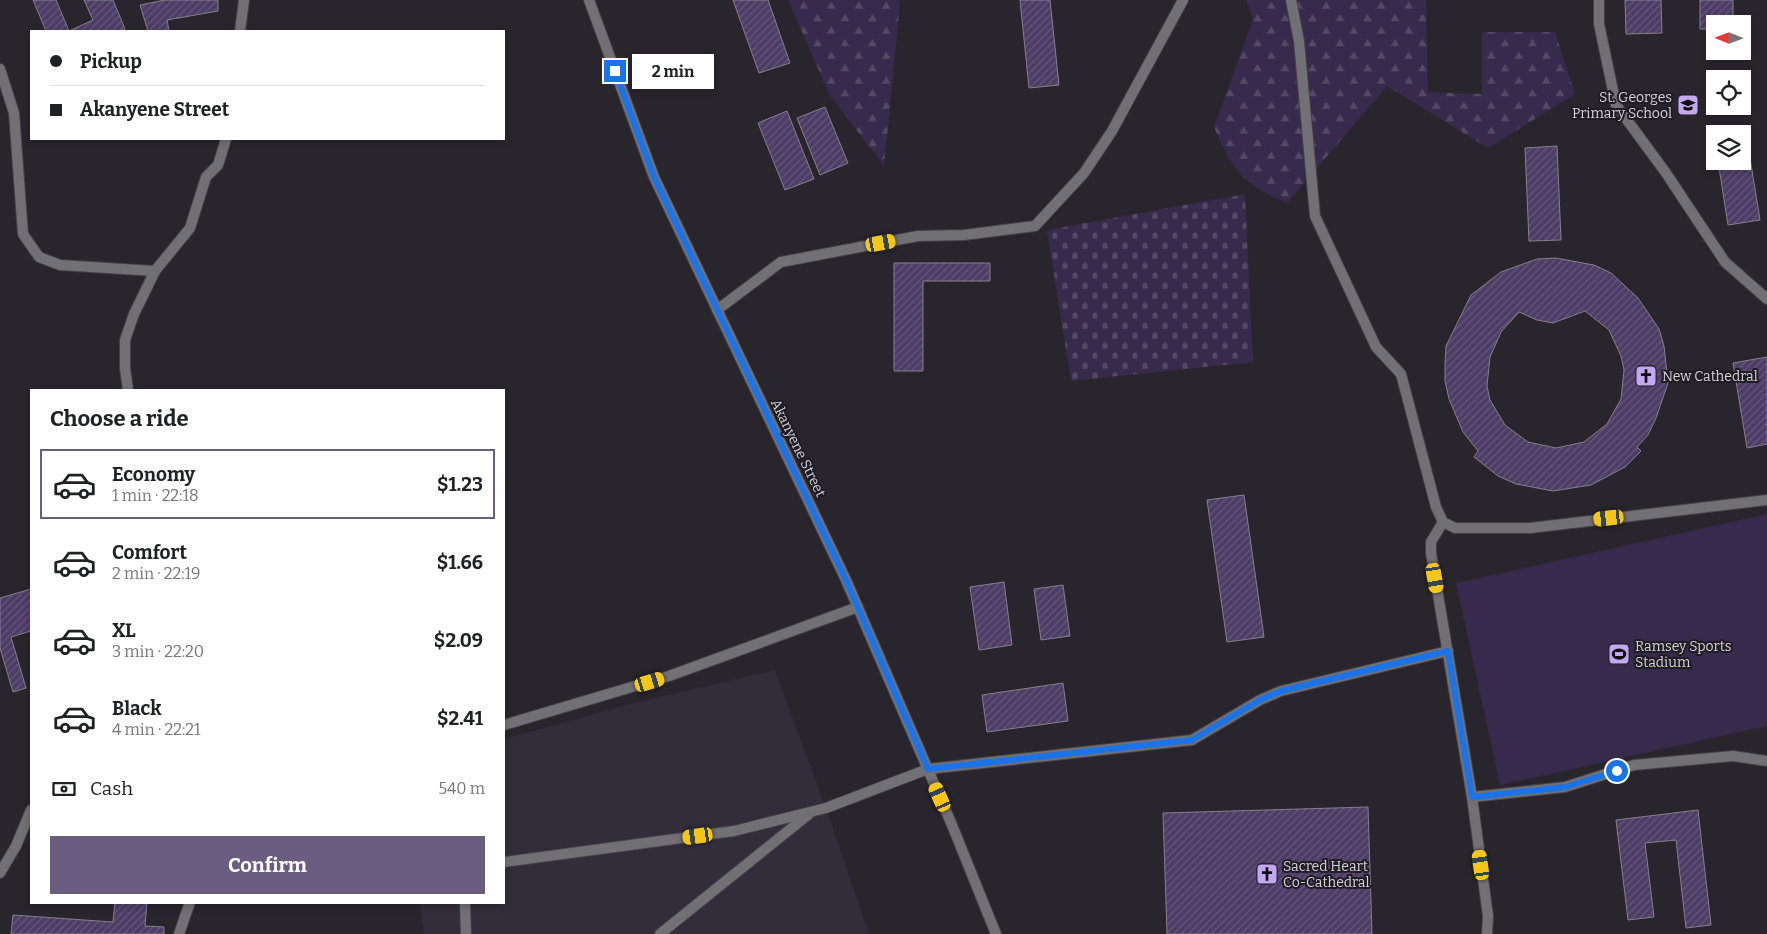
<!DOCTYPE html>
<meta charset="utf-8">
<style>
:root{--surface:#fff;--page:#f6f6f6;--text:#202124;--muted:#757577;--line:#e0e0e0;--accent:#6a5d80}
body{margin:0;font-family:Bitter,serif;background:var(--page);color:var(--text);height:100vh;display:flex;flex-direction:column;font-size:19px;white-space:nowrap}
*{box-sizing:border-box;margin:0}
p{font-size:16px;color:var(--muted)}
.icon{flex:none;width:28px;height:28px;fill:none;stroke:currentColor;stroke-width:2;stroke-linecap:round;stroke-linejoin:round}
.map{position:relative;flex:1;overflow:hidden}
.side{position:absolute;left:30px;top:389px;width:475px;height:515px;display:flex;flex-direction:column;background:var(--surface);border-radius:0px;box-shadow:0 2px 8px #0003}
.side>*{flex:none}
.guide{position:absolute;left:30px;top:30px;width:475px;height:110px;border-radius:0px;box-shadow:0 2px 8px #0003;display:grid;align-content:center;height:110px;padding:0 20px;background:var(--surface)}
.needle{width:32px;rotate:271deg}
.buttons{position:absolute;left:1706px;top:15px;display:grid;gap:10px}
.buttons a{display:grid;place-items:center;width:45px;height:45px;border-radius:0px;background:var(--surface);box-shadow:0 2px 8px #0003;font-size:25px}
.end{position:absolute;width:22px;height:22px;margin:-11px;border:6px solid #1a73e8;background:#fff;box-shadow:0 0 0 2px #fff}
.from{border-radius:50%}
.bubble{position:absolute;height:35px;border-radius:0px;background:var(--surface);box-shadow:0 2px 8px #0003;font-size:16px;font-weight:700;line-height:35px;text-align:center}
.car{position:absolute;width:15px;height:30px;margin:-15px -8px;border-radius:6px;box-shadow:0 0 4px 1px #0007;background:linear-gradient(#f5c518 24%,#345 0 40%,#f5c518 0 76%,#345 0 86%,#f5c518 0)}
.guide b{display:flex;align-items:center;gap:18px;height:48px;font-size:19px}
.guide b+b{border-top:1px solid var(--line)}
.guide i{width:12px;height:12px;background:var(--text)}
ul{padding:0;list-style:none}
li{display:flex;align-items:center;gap:15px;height:70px;margin:0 10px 8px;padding:0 10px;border:2px solid transparent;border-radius:0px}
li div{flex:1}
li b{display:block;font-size:19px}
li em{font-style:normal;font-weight:700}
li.selected{border-color:var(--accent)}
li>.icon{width:45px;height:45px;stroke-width:1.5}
h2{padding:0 20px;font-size:22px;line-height:60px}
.pay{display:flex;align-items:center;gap:12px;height:55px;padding:0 20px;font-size:19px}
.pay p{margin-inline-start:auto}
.action{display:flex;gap:10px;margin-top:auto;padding:10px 20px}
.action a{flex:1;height:58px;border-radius:0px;background:var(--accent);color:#fff;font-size:20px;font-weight:700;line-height:58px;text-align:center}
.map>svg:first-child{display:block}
.built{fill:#322d3a}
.green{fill:#382a4c}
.forest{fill:url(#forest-firs)}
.cemetery{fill:url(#cemetery-stones)}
.building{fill:url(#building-hatch);stroke:#84818a;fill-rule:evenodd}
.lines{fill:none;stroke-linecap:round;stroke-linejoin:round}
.minor-casing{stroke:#444148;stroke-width:12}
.tertiary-casing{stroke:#444148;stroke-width:12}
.minor{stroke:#717074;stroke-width:10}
.tertiary{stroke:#717074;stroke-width:10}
.route{stroke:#1a73e8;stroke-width:6}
.labels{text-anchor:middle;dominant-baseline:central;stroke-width:4;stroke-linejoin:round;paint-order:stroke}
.poi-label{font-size:14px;fill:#d4d2d7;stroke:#1f1c23;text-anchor:start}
.street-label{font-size:14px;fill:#d4d2d7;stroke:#1f1c23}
</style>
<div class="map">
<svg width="1767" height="934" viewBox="0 0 1767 934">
<defs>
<pattern id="forest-firs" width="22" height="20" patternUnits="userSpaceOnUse" patternTransform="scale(1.25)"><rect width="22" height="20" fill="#382a4c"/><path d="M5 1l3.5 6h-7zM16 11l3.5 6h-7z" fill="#544865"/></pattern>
<pattern id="cemetery-stones" width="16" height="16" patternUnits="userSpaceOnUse" patternTransform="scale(1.25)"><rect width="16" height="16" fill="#382a4c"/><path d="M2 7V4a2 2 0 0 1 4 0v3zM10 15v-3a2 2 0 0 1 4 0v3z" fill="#544865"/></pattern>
<pattern id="building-hatch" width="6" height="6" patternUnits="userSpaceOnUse" patternTransform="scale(1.25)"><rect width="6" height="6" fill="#4d3c66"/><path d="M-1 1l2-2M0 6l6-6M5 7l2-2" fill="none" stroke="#66577b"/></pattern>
</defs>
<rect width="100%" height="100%" fill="#28252d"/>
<path class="built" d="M775 670 826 808 869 934H424L420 903 504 902V739L634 703Z"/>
<path class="green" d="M1767 514V726L1500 785 1456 583Z"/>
<g class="forest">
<path d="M788 0H898L900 4 884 166 829 94Z"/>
<path d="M1246 0H1426L1428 92 1482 94V32H1555L1575 94 1488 148 1387 86 1287 203C1243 184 1233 172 1214 127L1253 19Z"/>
</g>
<path class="cemetery" d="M1245 194 1253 362 1071 381 1047 230Z"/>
<g class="building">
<path d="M33 0H56L69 31 93 20 84 0H113L125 29 120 31H46Z"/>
<path d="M165 0H218V11L167 20 169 31H148L140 5Z"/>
<path d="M733 0H768L790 63 759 73Z"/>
<path d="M1020 0H1050L1059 85 1029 88Z"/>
<path d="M1625 0H1661L1662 33 1626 34Z"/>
<path d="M1700 0H1733V24H1715V29H1700Z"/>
<path d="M825 107 848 163 820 175 797 118Z"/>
<path d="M787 111 814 179 785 190 758 123Z"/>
<path d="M1746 133 1760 220 1728 225 1718 161H1742V134Z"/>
<path d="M1557 146 1561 240 1529 241 1525 148Z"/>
<path d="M1556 258 1594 265 1611 273 1638 298 1659 329 1664 346 1668 383 1656 418 1648 435 1637 447 1641 451 1625 467 1591 485 1553 491 1516 484 1498 476 1474 457 1478 451 1463 432 1449 399 1445 381V364L1446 346 1471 295 1501 272 1537 259ZM1585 311 1609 330 1621 356 1624 370 1621 399 1607 424 1584 442 1556 448 1528 442 1505 425 1490 400 1487 386 1490 357 1501 332 1519 312 1537 320 1553 323Z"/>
<path d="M894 263H990V281H923V371H894Z"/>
<path d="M1767 357V444L1747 448 1733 363Z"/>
<path d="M1244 495 1264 637 1227 642 1207 500Z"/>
<path d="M1004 582 1012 645 979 650 970 587Z"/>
<path d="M1063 585 1070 636 1041 640 1034 589Z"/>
<path d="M31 589V631L11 637 26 688 13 692 0 648V598Z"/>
<path d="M1063 683 1068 721 987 732 982 695Z"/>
<path d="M1368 807 1372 934H1167L1163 813Z"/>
<path d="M1698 810 1711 925 1686 928 1676 840 1645 843 1654 917 1628 920 1616 820Z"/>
<path d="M115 902H147L145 926 164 927V934H11L13 915 113 922Z"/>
</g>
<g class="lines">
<g class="minor-casing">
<g id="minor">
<path d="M1291 0 1299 41 1315 216 1376 347 1401 374 1436 507 1443 522 1455 528H1530L1767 500"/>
<path d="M1599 0V24L1616 105 1666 173 1725 262 1767 299"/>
<path d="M240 31 244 0"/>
<path d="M0 69 14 113 23 234 39 257 60 265 155 271"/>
<path d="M717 310 781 262 918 236 964 235 1035 226 1084 173 1112 131 1183 0"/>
<path d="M128 390 125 368V340L134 314 155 271 190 228 206 177 218 165 226 139"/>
<path d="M1443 522 1431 542V553L1472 797 1488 916 1487 934"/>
<path d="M504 725 669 676 858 607"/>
<path d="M1472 797 1565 787 1634 765 1733 756 1767 761"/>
<path d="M504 862 734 831 826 808 928 769 1192 740 1260 700 1281 691 1448 651"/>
<path d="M0 873 16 846 31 810"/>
<path d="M465 902 466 934"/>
<path d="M179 934 190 902"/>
<path d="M660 934 809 814"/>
</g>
</g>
<g class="tertiary-casing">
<path id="tertiary" d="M589 0 654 177 846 580 952 825 996 934"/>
</g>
<use href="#minor" class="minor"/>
<use href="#tertiary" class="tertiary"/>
</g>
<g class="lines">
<path class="route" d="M615 71 654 177 846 580 928 769 1192 740 1260 700 1281 691 1448 651 1472 797 1565 787 1617 771"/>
</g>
<defs>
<g id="school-square" transform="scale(1.125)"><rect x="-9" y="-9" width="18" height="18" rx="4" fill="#c4a7f1" stroke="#1f1c23"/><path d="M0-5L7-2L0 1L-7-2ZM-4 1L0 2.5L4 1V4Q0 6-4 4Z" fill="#111"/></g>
<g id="church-square" transform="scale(1.125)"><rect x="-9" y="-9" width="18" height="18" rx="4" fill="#c4a7f1" stroke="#1f1c23"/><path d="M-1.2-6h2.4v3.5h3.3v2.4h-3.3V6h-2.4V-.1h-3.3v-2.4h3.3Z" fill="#111"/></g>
<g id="stadium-square" transform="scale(1.125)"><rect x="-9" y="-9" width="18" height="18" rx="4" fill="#c4a7f1" stroke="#1f1c23"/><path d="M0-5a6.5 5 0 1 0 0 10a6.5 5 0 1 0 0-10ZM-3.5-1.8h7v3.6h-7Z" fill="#111"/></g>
</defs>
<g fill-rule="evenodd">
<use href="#school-square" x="1688" y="105"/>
<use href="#church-square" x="1646" y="376"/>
<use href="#stadium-square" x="1619" y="654"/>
<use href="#church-square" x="1267" y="874"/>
</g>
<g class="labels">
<g class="poi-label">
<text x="1672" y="97" text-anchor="end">St. Georges<tspan x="1672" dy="16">Primary School</tspan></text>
<text x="1662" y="376">New Cathedral</text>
<text x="1635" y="646">Ramsey Sports<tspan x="1635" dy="16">Stadium</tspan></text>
<text x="1283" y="866">Sacred Heart<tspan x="1283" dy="16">Co-Cathedral</tspan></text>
</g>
<g class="street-label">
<text transform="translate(798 448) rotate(64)">Akanyene Street</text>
</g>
</g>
</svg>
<div class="buttons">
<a><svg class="needle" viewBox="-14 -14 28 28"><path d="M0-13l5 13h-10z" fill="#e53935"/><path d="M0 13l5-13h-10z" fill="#757577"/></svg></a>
<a><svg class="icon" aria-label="locate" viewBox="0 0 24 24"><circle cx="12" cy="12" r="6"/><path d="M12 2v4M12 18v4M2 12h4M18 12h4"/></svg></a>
<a><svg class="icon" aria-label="layers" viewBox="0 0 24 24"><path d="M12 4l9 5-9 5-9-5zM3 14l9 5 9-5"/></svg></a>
</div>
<i class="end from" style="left:1617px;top:771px"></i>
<i class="end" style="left:615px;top:71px"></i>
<div class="bubble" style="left:632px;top:54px;width:82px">2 min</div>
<i class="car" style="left:881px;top:243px;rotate:80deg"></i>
<i class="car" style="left:1609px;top:518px;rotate:264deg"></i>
<i class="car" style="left:1435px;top:578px;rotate:170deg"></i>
<i class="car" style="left:650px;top:682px;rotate:73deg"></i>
<i class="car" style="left:940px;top:797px;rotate:336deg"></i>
<i class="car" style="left:698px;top:836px;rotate:262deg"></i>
<i class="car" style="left:1481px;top:865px;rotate:352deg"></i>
<div class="guide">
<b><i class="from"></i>Pickup</b>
<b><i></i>Akanyene Street</b>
</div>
<section class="side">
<h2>Choose a ride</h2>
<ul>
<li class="selected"><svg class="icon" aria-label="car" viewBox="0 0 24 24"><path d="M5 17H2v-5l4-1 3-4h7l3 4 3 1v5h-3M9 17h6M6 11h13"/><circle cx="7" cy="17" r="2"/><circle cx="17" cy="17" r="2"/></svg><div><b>Economy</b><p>1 min · 22:18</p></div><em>$1.23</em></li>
<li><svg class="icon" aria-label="car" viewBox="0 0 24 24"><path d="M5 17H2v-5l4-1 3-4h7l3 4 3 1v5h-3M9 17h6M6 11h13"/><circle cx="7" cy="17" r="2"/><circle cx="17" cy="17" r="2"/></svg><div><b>Comfort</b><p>2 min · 22:19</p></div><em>$1.66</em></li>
<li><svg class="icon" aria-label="car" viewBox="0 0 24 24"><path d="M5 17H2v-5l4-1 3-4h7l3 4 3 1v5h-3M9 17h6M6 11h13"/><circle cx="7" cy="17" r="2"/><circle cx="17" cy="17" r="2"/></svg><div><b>XL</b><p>3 min · 22:20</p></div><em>$2.09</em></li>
<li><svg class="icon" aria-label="car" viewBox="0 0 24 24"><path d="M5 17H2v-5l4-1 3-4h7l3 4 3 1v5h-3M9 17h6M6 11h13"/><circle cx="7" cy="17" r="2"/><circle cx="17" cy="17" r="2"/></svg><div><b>Black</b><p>4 min · 22:21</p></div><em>$2.41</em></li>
</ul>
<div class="pay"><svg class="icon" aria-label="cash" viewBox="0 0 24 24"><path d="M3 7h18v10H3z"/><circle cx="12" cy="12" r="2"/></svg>Cash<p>540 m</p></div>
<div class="action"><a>Confirm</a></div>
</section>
</div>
